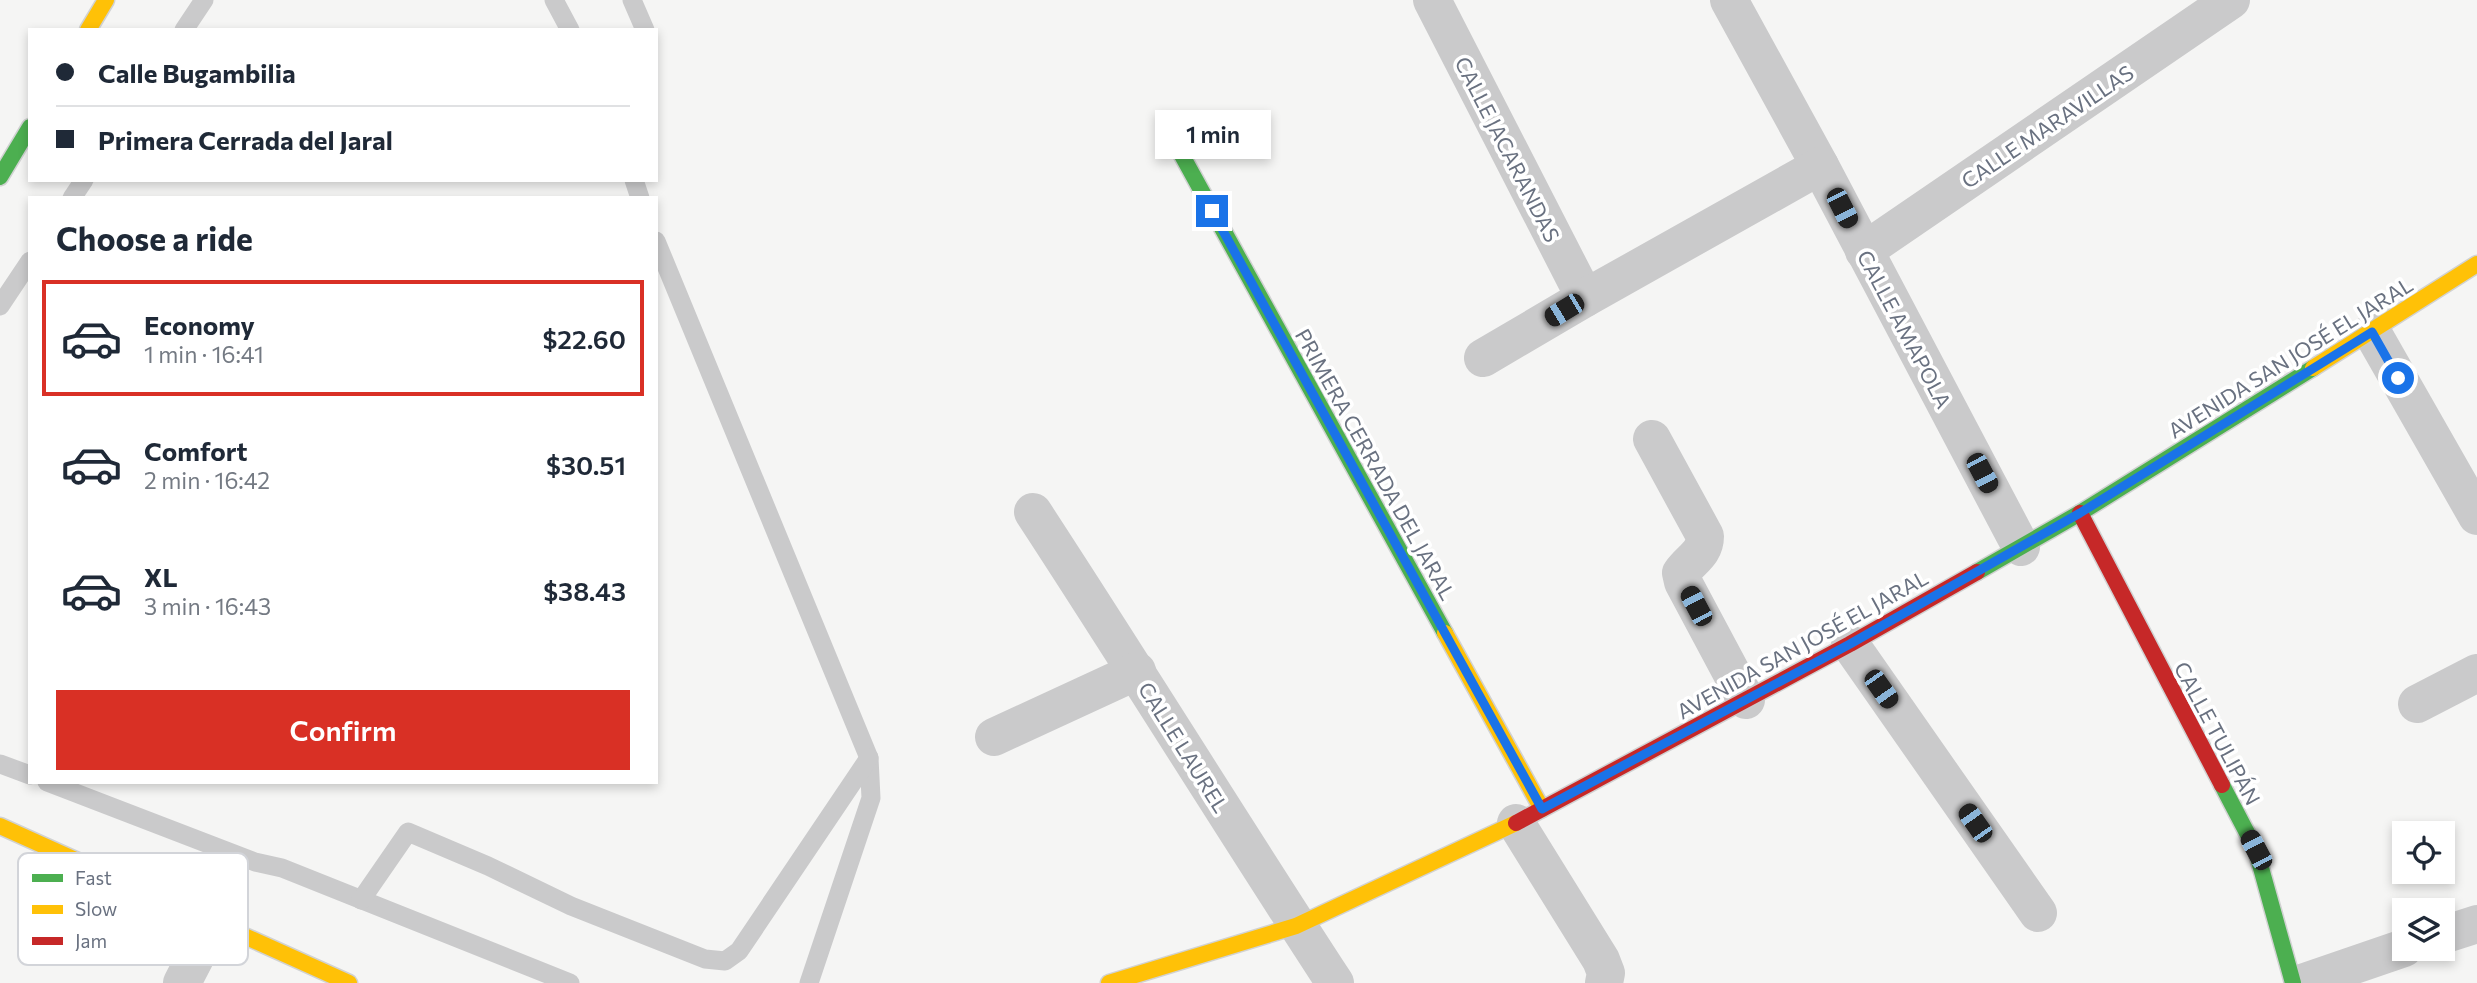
<!DOCTYPE html>
<meta charset="utf-8">
<style>
:root{--surface:#fff;--page:#f6f6f7;--text:#1f2937;--muted:#747a83;--line:#e0e1e3;--accent:#d93025}
body{margin:0;font-family:Commissioner,sans-serif;background:var(--page);color:var(--text);height:100vh;display:flex;flex-direction:column;font-size:26px;white-space:nowrap}
*{box-sizing:border-box;margin:0}
p{font-size:23px;color:var(--muted)}
.icon{flex:none;width:38px;height:38px;fill:none;stroke:currentColor;stroke-width:2;stroke-linecap:round;stroke-linejoin:round}
.map{position:relative;flex:1;overflow:hidden}
.drawer{position:absolute;left:28px;top:196px;width:630px;height:588px;display:flex;flex-direction:column;background:var(--surface);border-radius:0px;box-shadow:0 4px 10px #0003}
.drawer>*{flex:none}
.hud{position:absolute;left:28px;top:28px;width:630px;height:154px;border-radius:0px;box-shadow:0 4px 10px #0003;display:grid;align-content:center;height:154px;padding:0 28px;background:var(--surface)}
.buttons{position:absolute;left:2392px;top:821px;display:grid;gap:14px}
.buttons a{display:grid;place-items:center;width:63px;height:63px;border-radius:0px;background:var(--surface);box-shadow:0 4px 10px #0003;font-size:35px}
.end{position:absolute;width:32px;height:32px;margin:-16px;border:9px solid #1a73e8;background:#fff;box-shadow:0 0 0 4px #fff}
.from{border-radius:50%}
.bubble{position:absolute;height:49px;border-radius:0px;background:var(--surface);box-shadow:0 4px 10px #0003;font-size:23px;font-weight:600;line-height:49px;text-align:center}
.car{position:absolute;width:21px;height:42px;margin:-21px -10px;border-radius:9px;box-shadow:0 0 5px 2px #0007;background:linear-gradient(#222 24%,#8ab4d8 0 40%,#222 0 76%,#8ab4d8 0 86%,#222 0)}
.hud b{display:flex;align-items:center;gap:24px;height:66px;font-size:26px}
.hud b+b{border-top:2px solid var(--line)}
.hud i{width:18px;height:18px;background:var(--text)}
ul{padding:0;list-style:none}
li{display:flex;align-items:center;gap:21px;height:116px;margin:0 14px 10px;padding:0 14px;border:4px solid transparent;border-radius:0px}
li div{flex:1}
li b{display:block;font-size:26px}
li em{font-style:normal;font-weight:600}
li.current{border-color:var(--accent)}
li>.icon{width:63px;height:63px;stroke-width:1.5}
h2{padding:0 28px;font-size:32px;line-height:84px}
.button{display:flex;gap:14px;margin-top:auto;padding:14px 28px}
.button a{flex:1;height:80px;border-radius:0px;background:var(--accent);color:#fff;font-size:28px;font-weight:600;line-height:80px;text-align:center}
.map>svg:first-child{display:block}
.lines{fill:none;stroke-linecap:round;stroke-linejoin:round}
.fast-casing{stroke:#d1d2d2;stroke-width:19}
.slow-casing{stroke:#d1d2d2;stroke-width:19}
.jam-casing{stroke:#d1d2d2;stroke-width:19}
.lane{stroke:#cacacb;stroke-width:19}
.street{stroke:#cacacb;stroke-width:38}
.fast{stroke:#4caf50;stroke-width:16}
.slow{stroke:#ffc107;stroke-width:16}
.jam{stroke:#c62828;stroke-width:16}
.route{stroke:#1a73e8;stroke-width:9}
.labels{text-anchor:middle;dominant-baseline:central;stroke-width:7;stroke-linejoin:round;paint-order:stroke}
.street-label{font-size:21px;fill:#697180;stroke:#fff}
.key{fill:#fff;stroke:#d2d4d9;stroke-width:2}
.key-label{font-size:19px;fill:#697180}
</style>
<div class="map">
<svg width="2477" height="983" viewBox="0 0 2477 983">
<rect width="100%" height="100%" fill="#f5f5f4"/>
<g class="lines">
<g class="fast-casing">
<g id="fast">
<path d="M1173 139 1445 633"/>
<path d="M0 177 30 127"/>
<path d="M1977 572 2080 513 2313 368"/>
<path d="M2222 785 2256 850 2293 983"/>
</g>
</g>
<g class="slow-casing">
<g id="slow">
<path d="M88 30 106 0"/>
<path d="M2313 368 2477 264"/>
<path d="M1445 633 1542 809"/>
<path d="M0 826 349 983"/>
<path d="M1109 983 1296 926 1516 823"/>
</g>
</g>
<g class="jam-casing">
<g id="jam">
<path d="M2080 513 2222 785"/>
<path d="M1516 823 1850 644 1977 572"/>
</g>
</g>
<g class="lane">
<path d="M554 0 570 30"/>
<path d="M632 0 645 30"/>
<path d="M184 30 204 0"/>
<path d="M634 180 640 198"/>
<path d="M72 198 84 180"/>
<path d="M656 241 869 758 871 798 809 983"/>
<path d="M0 306 30 261"/>
<path d="M0 764 30 775"/>
<path d="M47 782 255 862 282 868 570 983"/>
<path d="M361 900 408 832 488 866 571 906 705 959 725 961 739 951 869 758"/>
</g>
<g class="street">
<path d="M1432 0 1585 298"/>
<path d="M1729 0 1820 166 2021 547"/>
<path d="M1864 251 2231 0"/>
<path d="M2372 332 2477 516"/>
<path d="M1483 358 1585 298 1820 166"/>
<path d="M1652 439 1705 536C1705 554 1691 559 1681 573L1683 582 1746 700"/>
<path d="M1033 512C1135 668 1233 827 1335 983"/>
<path d="M1850 644 2038 913"/>
<path d="M2417 704 2477 673"/>
<path d="M994 737 1137 671"/>
<path d="M1516 823 1601 960 1606 973 1604 983"/>
<path d="M2443 935 2477 924"/>
<path d="M182 983 214 921"/>
<path d="M2302 983 2404 948"/>
</g>
<use href="#fast" class="fast"/>
<use href="#slow" class="slow"/>
<use href="#jam" class="jam"/>
</g>
<g class="lines">
<path class="route" d="M1212 211 1542 809 1850 644 2080 513 2372 332 2398 378"/>
</g>
<g class="labels">
<g class="street-label">
<text transform="translate(2047 126) rotate(-34)">CALLE MARAVILLAS</text>
<text transform="translate(1508 149) rotate(63)">CALLE JACARANDAS</text>
<text transform="translate(1905 329) rotate(62)">CALLE AMAPOLA</text>
<text transform="translate(2290 357) rotate(-32)">AVENIDA SAN JOSÉ EL JARAL</text>
<text transform="translate(1376 464) rotate(61)">PRIMERA CERRADA DEL JARAL</text>
<text transform="translate(1802 644) rotate(-29)">AVENIDA SAN JOSÉ EL JARAL</text>
<text transform="translate(2218 733) rotate(62)">CALLE TULIPÁN</text>
<text transform="translate(1184 747) rotate(58)">CALLE LAUREL</text>
</g>
</g>
<rect x="18" y="853" width="230" height="112" rx="10" class="key"/>
<rect x="32" y="874" width="31" height="8" fill="#4caf50"/>
<rect x="32" y="905" width="31" height="9" fill="#ffc107"/>
<rect x="32" y="937" width="31" height="8" fill="#c62828"/>
<g class="key-label">
<text x="75" y="885">Fast</text>
<text x="75" y="916">Slow</text>
<text x="75" y="948">Jam</text>
</g>
</svg>
<div class="buttons">
<a><svg class="icon" aria-label="locate" viewBox="0 0 24 24"><circle cx="12" cy="12" r="6"/><path d="M12 2v4M12 18v4M2 12h4M18 12h4"/></svg></a>
<a><svg class="icon" aria-label="layers" viewBox="0 0 24 24"><path d="M12 4l9 5-9 5-9-5zM3 14l9 5 9-5"/></svg></a>
</div>
<i class="end from" style="left:2398px;top:378px"></i>
<i class="end" style="left:1212px;top:211px"></i>
<div class="bubble" style="left:1155px;top:110px;width:116px">1 min</div>
<i class="car" style="left:1842px;top:208px;rotate:153deg"></i>
<i class="car" style="left:1564px;top:310px;rotate:239deg"></i>
<i class="car" style="left:1982px;top:473px;rotate:152deg"></i>
<i class="car" style="left:1696px;top:606px;rotate:332deg"></i>
<i class="car" style="left:1881px;top:689px;rotate:145deg"></i>
<i class="car" style="left:1975px;top:823px;rotate:325deg"></i>
<i class="car" style="left:2256px;top:850px;rotate:332deg"></i>
<div class="hud">
<b><i class="from"></i>Calle Bugambilia</b>
<b><i></i>Primera Cerrada del Jaral</b>
</div>
<section class="drawer">
<h2>Choose a ride</h2>
<ul>
<li class="current"><svg class="icon" aria-label="car" viewBox="0 0 24 24"><path d="M5 17H2v-5l4-1 3-4h7l3 4 3 1v5h-3M9 17h6M6 11h13"/><circle cx="7" cy="17" r="2"/><circle cx="17" cy="17" r="2"/></svg><div><b>Economy</b><p>1 min · 16:41</p></div><em>$22.60</em></li>
<li><svg class="icon" aria-label="car" viewBox="0 0 24 24"><path d="M5 17H2v-5l4-1 3-4h7l3 4 3 1v5h-3M9 17h6M6 11h13"/><circle cx="7" cy="17" r="2"/><circle cx="17" cy="17" r="2"/></svg><div><b>Comfort</b><p>2 min · 16:42</p></div><em>$30.51</em></li>
<li><svg class="icon" aria-label="car" viewBox="0 0 24 24"><path d="M5 17H2v-5l4-1 3-4h7l3 4 3 1v5h-3M9 17h6M6 11h13"/><circle cx="7" cy="17" r="2"/><circle cx="17" cy="17" r="2"/></svg><div><b>XL</b><p>3 min · 16:43</p></div><em>$38.43</em></li>
</ul>
<div class="button"><a>Confirm</a></div>
</section>
</div>
